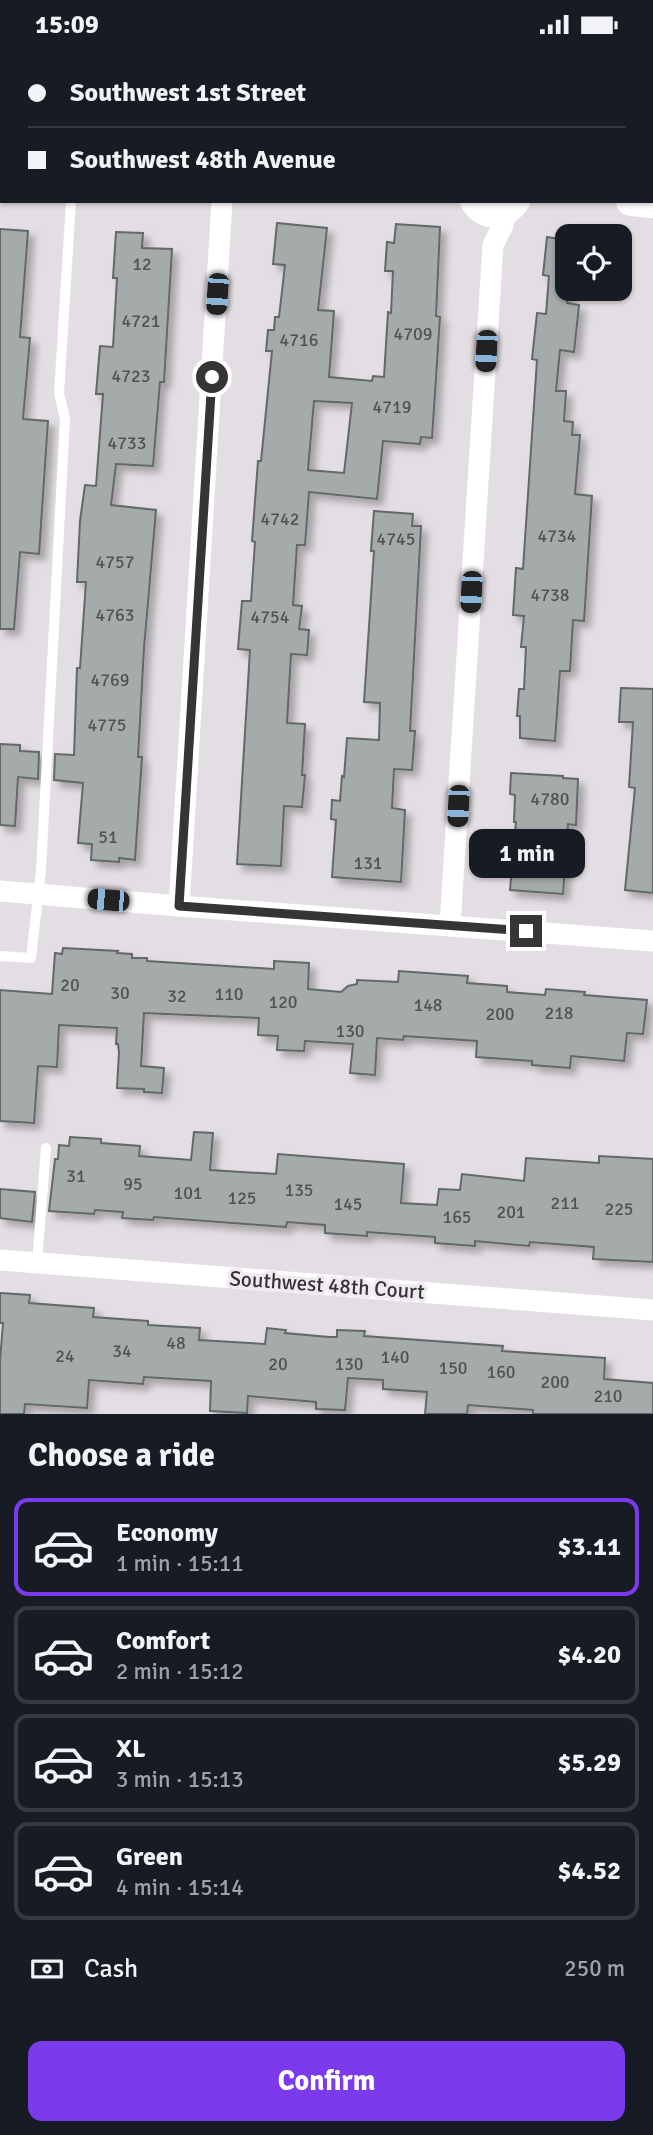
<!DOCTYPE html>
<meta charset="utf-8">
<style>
:root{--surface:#171b24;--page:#20242c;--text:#f1f3f6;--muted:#9ea1a6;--line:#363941;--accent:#7c3aed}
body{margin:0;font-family:Signika,sans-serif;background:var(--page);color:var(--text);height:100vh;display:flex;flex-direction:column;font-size:26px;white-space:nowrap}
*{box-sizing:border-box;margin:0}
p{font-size:23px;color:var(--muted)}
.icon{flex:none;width:38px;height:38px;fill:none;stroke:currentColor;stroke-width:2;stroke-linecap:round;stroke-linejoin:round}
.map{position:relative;height:1365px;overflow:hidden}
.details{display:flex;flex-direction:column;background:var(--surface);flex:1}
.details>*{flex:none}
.hud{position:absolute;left:0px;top:0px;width:654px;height:154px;box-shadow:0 2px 5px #0004;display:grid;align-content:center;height:154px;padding:0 28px;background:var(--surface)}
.buttons{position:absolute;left:555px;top:175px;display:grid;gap:14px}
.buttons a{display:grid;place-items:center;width:77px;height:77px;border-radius:14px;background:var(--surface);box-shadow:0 2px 5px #0004;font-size:35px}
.end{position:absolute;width:32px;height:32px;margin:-16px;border:9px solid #363436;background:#fff;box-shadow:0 0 0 4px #fff}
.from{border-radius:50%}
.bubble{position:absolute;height:49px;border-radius:14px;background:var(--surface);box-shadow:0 2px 5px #0004;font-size:23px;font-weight:700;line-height:49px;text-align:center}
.car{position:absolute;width:21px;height:42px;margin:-21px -10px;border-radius:9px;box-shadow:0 0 5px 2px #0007;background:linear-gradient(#222 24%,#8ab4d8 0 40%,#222 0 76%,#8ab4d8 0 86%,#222 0)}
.hud b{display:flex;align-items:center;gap:24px;height:66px;font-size:26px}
.hud b+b{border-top:2px solid var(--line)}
.hud i{width:18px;height:18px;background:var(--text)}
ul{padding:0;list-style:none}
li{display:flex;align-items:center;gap:21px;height:98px;margin:0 14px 10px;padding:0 14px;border:4px solid var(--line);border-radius:14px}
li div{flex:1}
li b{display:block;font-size:26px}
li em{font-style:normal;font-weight:700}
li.current{border-color:var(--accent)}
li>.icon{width:63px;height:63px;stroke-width:1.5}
h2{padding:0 28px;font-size:32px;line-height:84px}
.pay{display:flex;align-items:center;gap:18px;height:77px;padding:0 28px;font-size:26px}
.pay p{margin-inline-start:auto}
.action{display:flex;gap:14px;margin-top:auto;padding:14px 28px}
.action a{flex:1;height:80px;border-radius:14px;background:var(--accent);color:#fff;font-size:28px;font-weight:700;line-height:80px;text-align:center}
.status{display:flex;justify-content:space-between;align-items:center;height:49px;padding:0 35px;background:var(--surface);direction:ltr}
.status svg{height:19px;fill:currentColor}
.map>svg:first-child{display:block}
.building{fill:#a5abaa;stroke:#626967;stroke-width:2;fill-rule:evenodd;filter:url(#shadow)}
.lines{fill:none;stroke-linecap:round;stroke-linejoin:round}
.lane{stroke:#fff;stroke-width:10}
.street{stroke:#fff;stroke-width:21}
.secondary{stroke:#fff;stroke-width:30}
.route{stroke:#363436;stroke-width:9}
.labels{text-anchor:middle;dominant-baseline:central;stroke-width:7;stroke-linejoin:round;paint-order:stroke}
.number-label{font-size:18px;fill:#525253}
.street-label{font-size:21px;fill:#363436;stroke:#f0ebf0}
</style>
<div class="status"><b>15:09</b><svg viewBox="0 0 49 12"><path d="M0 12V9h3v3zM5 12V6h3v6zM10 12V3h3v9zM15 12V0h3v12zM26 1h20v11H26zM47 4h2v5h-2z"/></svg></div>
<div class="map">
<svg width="653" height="1365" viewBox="0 0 653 1365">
<defs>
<filter id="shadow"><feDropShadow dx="6" dy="6" stdDeviation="3.5" flood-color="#0004"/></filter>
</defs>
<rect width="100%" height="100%" fill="#e3dee3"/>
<g class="building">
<path d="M277 174 327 179 318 261 334 262 329 328 372 332 373 327 384 328 388 263 391 264 393 222H385L387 193 394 194 396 175 440 178 436 267 440 268 432 389 421 388 420 395 383 392 377 450 309 443 305 496H297L293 556 302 557 299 580 309 581 307 606 291 605 287 674 305 675 302 726H305L302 758 284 757 281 817 237 815 250 601 238 600 242 552H251L255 493 252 492 258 412H261L272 302H266L268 281H274L275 268H279L285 216 273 215ZM314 352 352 354 344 424 308 421Z"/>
<path d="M0 180 28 182 20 288 30 289 23 370 48 372 39 505 20 503 14 580H0Z"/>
<path d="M116 183 143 184 142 199 172 200 164 333H160L153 417 116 415 111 456 156 461 144 599 138 708H142L135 811 119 809V813L91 811 92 795 78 794 83 734 54 731 55 705 74 706 77 619H80L86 533H77L80 472 85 436 96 437 103 345H96L100 297 113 298 117 229H113Z"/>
<path d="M547 188 567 191V254L579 256 574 303 560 301 556 342H566L564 372 573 373 572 386H580L575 445 592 447 584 572 573 571 570 622H560L555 692 520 689V667H517L519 640H524L526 598H521L524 567 513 566 516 519 523 520 537 311 532 310 537 264 546 265 549 227 543 226Z"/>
<path d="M374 462 413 465 412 477H421L410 682H415L412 721 394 720 392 759 405 761 401 833 332 828 336 771 331 770 332 751 340 752 342 727 344 728 347 689 379 691 380 654 364 653 374 502H371Z"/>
<path d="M621 639 653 640V844L625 841 635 739 629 738 633 673H619Z"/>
<path d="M0 695 20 696V702L39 703 38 730 18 728 15 777 0 776Z"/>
<path d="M511 724 563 727V729L578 730 576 776 568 775 563 845 510 841 516 773H514L515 746 510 745Z"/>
<path d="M63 899 118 902 117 904 132 905V909H147V912L274 920V912L309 914 308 940 341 943 348 937 357 935V931L398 933 399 922 468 927 467 934 507 937V943L545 946 546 940 585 943 584 946 647 951 643 985 627 984 624 1012 571 1007 570 1019 532 1016V1012L476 1008 477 992 404 987 403 991 377 989 375 1026 350 1024 353 995 305 992 304 1002 277 1001 278 987 258 986 259 969 144 964 141 1017 164 1019 162 1044 144 1043V1040L117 1039 119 1003 118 995H116L117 979 59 976 57 1018 38 1017 34 1074 0 1072V941L52 945 55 904 62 905Z"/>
<path d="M194 1083 213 1084 210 1121 276 1125 278 1105 404 1115 401 1154 437 1156 439 1140 460 1141 462 1125 524 1132 526 1109 599 1114V1107L653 1110V1213L593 1210 594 1198 530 1193 529 1197 475 1192V1197L435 1194V1188L367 1183V1187L325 1184V1176L287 1173 286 1178 154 1168 153 1171 122 1169 123 1163 95 1161 94 1165 49 1162 55 1110H58L59 1096 69 1097 70 1088 101 1090V1094L140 1097 139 1107 191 1111Z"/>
<path d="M0 1140 35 1143 32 1173 0 1169Z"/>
<path d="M0 1244 30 1246 29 1254 94 1259 93 1268 148 1272V1276L200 1279 199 1291 265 1295 267 1279 286 1281 285 1284 329 1288H337V1281L365 1282 364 1287 503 1297 502 1302 605 1309 604 1330 653 1334V1365H533V1361L468 1356 467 1365H425L427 1343 383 1340V1331L348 1329 345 1361 316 1360V1353L248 1347 247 1364 210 1362 211 1332 144 1328 143 1335 89 1331 87 1359 25 1355 24 1365H0V1312L3 1274H0Z"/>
</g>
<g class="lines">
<g class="lane">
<path d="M37 2V0"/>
<path d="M0 32H2"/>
<path d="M0 907 31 909 41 821 65 370 59 344 71 152"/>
<path d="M37 1214 46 1099"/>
</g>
<g class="street">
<path d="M233 2V0"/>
<path d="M505 2V0"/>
<path d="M0 842 179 857 653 892"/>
<path d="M179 857 222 152"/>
<path d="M450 877 493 196 503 176 505 162"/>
<path d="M0 1211 653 1261"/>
</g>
<g class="secondary">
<path d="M0 103H2"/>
<path d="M475 152C486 168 504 167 515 152"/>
<path d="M631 152 653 154"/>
</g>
</g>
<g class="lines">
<path class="route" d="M212 328 179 857 526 882"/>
</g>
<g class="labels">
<g class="number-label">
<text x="142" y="215">12</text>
<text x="141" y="272">4721</text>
<text x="413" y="285">4709</text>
<text x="299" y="291">4716</text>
<text x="131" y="327">4723</text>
<text x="392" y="358">4719</text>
<text x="127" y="394">4733</text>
<text x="280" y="470">4742</text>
<text x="557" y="487">4734</text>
<text x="396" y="490">4745</text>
<text x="115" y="513">4757</text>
<text x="550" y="546">4738</text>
<text x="115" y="566">4763</text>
<text x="270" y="568">4754</text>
<text x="110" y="631">4769</text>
<text x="107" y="676">4775</text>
<text x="550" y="750">4780</text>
<text x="108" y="788">51</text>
<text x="368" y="814">131</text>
<text x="70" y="936">20</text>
<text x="120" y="944">30</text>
<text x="229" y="945">110</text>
<text x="177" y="947">32</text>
<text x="283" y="953">120</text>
<text x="428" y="956">148</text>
<text x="559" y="964">218</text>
<text x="500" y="965">200</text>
<text x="350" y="982">130</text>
<text x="76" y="1127">31</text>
<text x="133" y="1135">95</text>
<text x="299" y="1141">135</text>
<text x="188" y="1144">101</text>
<text x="242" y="1149">125</text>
<text x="565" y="1154">211</text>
<text x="348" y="1155">145</text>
<text x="619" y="1160">225</text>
<text x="511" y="1163">201</text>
<text x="457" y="1168">165</text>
<text x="176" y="1294">48</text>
<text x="122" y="1302">34</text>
<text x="65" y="1307">24</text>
<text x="395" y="1308">140</text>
<text x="278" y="1315">20</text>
<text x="349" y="1315">130</text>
<text x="453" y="1319">150</text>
<text x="501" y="1323">160</text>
<text x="555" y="1333">200</text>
<text x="608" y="1347">210</text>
</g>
<g class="street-label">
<text transform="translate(327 1236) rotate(4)">Southwest 48th Court</text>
</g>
</g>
</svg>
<div class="buttons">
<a><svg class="icon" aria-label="locate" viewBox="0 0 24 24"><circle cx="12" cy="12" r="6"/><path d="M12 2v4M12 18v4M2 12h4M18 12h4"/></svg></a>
</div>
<i class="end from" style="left:212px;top:328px"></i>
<i class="end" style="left:526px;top:882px"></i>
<div class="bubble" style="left:469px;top:780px;width:116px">1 min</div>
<i class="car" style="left:217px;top:245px;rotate:184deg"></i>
<i class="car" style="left:486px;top:302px;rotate:183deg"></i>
<i class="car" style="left:471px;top:543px;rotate:183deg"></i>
<i class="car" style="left:458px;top:757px;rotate:183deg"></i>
<i class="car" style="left:108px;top:851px;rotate:275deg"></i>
<div class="hud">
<b><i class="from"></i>Southwest 1st Street</b>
<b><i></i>Southwest 48th Avenue</b>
</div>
</div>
<section class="details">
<h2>Choose a ride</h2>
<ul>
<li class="current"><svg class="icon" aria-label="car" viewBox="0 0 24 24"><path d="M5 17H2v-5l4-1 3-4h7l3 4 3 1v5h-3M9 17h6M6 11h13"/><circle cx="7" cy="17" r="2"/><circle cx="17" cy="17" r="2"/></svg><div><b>Economy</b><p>1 min · 15:11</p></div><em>$3.11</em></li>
<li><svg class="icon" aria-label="car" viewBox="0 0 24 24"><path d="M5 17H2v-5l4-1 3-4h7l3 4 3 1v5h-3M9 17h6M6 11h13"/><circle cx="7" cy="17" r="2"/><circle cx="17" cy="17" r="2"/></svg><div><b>Comfort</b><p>2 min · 15:12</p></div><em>$4.20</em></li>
<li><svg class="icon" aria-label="car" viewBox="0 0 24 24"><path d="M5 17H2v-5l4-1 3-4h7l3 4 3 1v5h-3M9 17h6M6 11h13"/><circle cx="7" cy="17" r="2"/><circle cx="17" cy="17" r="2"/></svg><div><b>XL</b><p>3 min · 15:13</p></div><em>$5.29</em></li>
<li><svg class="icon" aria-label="car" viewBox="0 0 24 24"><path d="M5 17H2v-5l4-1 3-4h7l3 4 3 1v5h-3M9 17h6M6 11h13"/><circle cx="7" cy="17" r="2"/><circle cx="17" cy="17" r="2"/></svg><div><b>Green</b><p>4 min · 15:14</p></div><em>$4.52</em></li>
</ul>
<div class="pay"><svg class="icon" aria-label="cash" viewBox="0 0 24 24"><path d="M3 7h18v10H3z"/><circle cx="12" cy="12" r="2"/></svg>Cash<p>250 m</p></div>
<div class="action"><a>Confirm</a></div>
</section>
